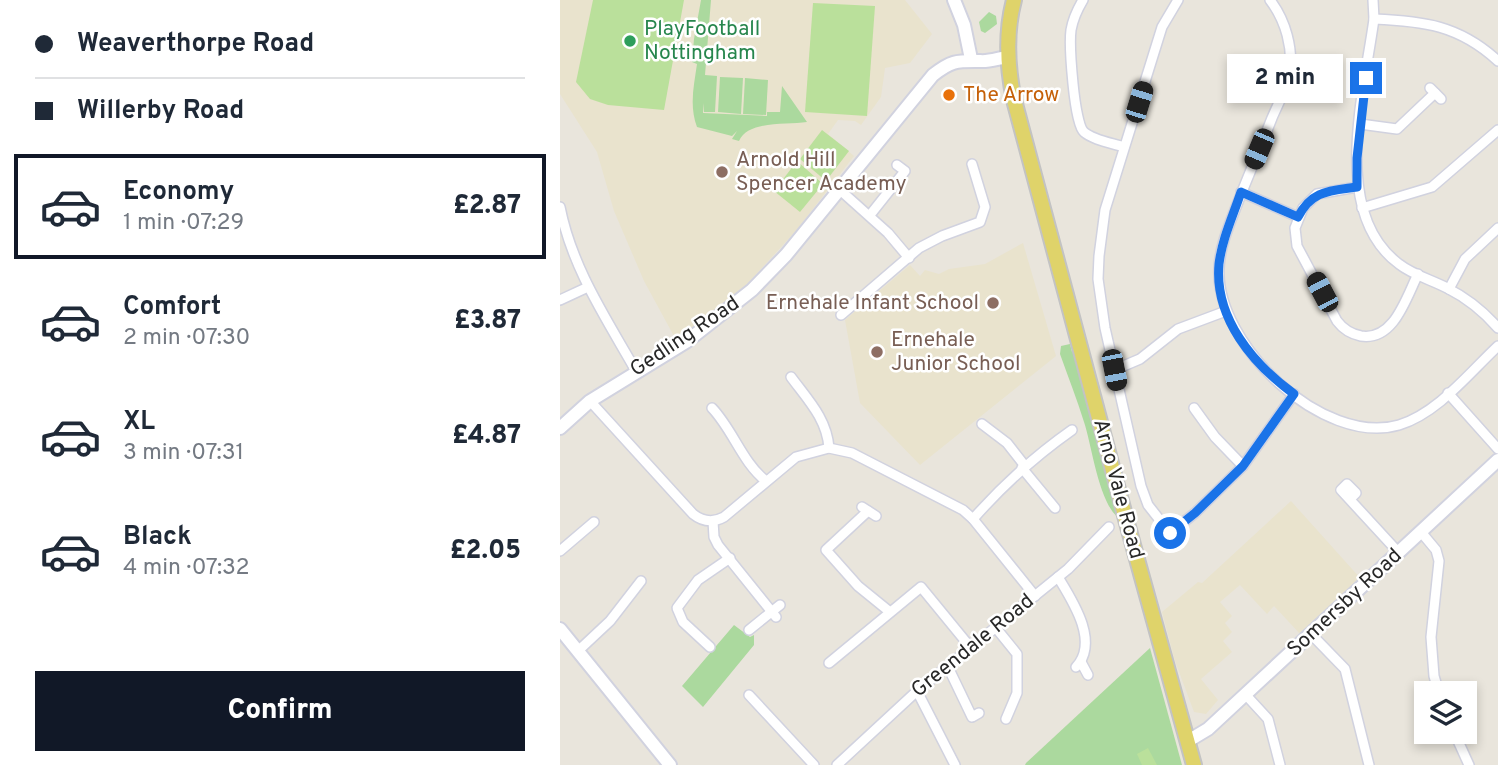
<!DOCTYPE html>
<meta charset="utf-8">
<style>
:root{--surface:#fff;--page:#f6f6f7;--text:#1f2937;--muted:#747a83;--line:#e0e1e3;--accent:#111827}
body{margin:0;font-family:Overpass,sans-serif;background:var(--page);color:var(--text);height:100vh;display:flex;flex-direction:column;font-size:26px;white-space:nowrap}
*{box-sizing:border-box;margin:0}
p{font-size:23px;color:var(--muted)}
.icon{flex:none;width:38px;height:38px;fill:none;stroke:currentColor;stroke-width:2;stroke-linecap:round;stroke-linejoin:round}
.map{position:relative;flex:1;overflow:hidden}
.panel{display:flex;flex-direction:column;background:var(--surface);width:560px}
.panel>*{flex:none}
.guide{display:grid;align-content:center;height:154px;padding:0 35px;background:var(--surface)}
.tools{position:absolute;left:854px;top:681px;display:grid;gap:14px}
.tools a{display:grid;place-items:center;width:63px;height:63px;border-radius:0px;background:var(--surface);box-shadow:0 4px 10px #0003;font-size:35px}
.end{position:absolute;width:32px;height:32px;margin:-16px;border:9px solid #1a73e8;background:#fff;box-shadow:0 0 0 4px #fff}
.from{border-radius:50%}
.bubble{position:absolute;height:49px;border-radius:0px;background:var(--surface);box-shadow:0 4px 10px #0003;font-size:23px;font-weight:800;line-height:49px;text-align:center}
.car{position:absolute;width:21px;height:42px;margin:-21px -10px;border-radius:9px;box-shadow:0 0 5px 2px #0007;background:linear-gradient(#222 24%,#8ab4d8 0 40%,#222 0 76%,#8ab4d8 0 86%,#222 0)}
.guide b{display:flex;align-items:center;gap:24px;height:66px;font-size:26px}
.guide b+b{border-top:2px solid var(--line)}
.guide i{width:18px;height:18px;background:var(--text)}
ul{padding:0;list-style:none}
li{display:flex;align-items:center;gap:21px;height:105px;margin:0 14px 10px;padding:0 21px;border:4px solid transparent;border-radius:0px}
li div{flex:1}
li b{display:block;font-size:26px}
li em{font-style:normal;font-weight:800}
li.active{border-color:var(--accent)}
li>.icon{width:63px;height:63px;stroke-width:1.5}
.action{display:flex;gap:14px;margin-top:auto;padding:14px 35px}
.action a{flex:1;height:80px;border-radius:0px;background:var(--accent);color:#fff;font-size:28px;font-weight:800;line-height:80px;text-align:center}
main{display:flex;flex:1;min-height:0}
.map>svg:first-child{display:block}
.education{fill:#e9e3cd}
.green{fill:#abd99e}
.pitch{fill:#bae09b}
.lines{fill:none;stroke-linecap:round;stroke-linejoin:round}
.street-casing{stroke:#d1d2df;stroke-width:12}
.secondary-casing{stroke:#d1d2df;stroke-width:16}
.primary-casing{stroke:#c3c3c3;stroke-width:18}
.street{stroke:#fff;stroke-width:9}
.secondary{stroke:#fff;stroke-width:12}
.primary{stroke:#dfd36a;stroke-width:14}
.route{stroke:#1a73e8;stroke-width:9}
.leisure-dot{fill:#2e9e5b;stroke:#fff;stroke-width:2.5}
.food-dot{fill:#e8710a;stroke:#fff;stroke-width:2.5}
.education-dot{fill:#8d6e63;stroke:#fff;stroke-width:2.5}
.labels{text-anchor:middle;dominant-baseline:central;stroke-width:5;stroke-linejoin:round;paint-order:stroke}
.leisure-label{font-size:21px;fill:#27864d;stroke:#fff;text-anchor:start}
.food-label{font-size:21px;fill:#c56008;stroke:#fff;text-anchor:start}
.education-label{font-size:21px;fill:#785e54;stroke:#fff;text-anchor:start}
.street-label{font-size:21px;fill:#282828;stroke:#fff}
</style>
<main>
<section class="panel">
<div class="guide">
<b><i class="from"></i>Weaverthorpe Road</b>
<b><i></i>Willerby Road</b>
</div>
<ul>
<li class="active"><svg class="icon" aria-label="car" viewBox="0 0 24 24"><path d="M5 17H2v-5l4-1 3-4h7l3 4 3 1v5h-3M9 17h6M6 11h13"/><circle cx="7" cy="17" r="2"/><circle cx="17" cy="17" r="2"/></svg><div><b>Economy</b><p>1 min · 07:29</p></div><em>£2.87</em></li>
<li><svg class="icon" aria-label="car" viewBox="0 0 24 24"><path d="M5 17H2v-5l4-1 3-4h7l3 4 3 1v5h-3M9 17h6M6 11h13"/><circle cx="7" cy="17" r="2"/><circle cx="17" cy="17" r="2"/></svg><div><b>Comfort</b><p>2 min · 07:30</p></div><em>£3.87</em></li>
<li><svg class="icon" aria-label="car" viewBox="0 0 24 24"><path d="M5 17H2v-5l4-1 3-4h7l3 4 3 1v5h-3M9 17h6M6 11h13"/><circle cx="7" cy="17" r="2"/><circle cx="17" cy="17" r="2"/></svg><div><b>XL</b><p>3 min · 07:31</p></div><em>£4.87</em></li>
<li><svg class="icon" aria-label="car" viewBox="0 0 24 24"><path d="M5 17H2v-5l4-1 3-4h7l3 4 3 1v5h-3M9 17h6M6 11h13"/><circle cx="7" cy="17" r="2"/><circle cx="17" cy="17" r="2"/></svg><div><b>Black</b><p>4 min · 07:32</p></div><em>£2.05</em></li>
</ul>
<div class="action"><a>Confirm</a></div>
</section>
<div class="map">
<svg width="938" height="765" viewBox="0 0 938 765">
<rect width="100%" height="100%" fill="#e9e5dc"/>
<g class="education">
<path d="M0 0H345L372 34 350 63 325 68 321 97 301 125 295 121 278 120 268 134 294 156 235 232 188 283 155 313 115 338 84 281 54 211 37 152 0 94Z"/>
<path d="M463 243 496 356 360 465 300 403 285 320 350 265 360 276 365 270 379 274 389 269 425 264Z"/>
<path d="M731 501 801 579 741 635 714 606 707 614 680 585 660 602 672 616 665 623 672 632 663 641 672 652 641 679 658 700 646 714 634 712 615 661 602 612 638 582 642 583Z"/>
</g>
<g class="green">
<path d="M141 0H151L145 75 157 76 155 112H144V103L143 113 207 116V112H220L222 86 247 122C227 125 188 120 179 141L172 139 177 131 172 136 137 127C129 106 134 85 137 64L132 62 134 39Z"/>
<path d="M429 12 436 16 437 24 425 33 421 31 419 22Z"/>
<path d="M160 77 183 78 181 114 158 112Z"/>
<path d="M185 78 208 80 206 115 183 114Z"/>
<path d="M510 344 512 352 516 351 560 519C539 505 532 446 524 422 517 399 508 377 500 354L501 346Z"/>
<path d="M174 625 190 637 194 635V645L143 707 122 686Z"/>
<path d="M590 648 622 765H465L466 763Z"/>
</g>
<g class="pitch">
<path d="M33 0H124L104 110 48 105 30 99 16 82Z"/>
<path d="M253 3 315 6 307 116 245 112Z"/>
<path d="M262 130 289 151 266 181 240 159Z"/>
<path d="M237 161 263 184 240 212 214 191Z"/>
<path d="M588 748 597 765H582L577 754Z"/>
</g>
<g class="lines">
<g class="street-casing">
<g id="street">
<path d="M523 0C517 10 513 19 511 30 509 45 514 124 524 132 533 140 552 143 564 147"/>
<path d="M710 0C726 21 733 48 730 74 726 89 718 104 712 118 701 146 689 174 678 202 670 223 660 245 659 268 655 344 763 447 839 425 878 413 909 373 938 346"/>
<path d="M813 0 814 19C804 93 770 213 839 264 853 275 872 280 887 288 907 298 924 312 938 328"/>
<path d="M814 19C863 21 899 25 938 61"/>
<path d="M870 88 881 99"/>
<path d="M800 124 837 129 875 93"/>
<path d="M797 187 757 194 743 208 735 228 737 246 777 321C783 329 791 334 801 336 834 341 846 298 858 274"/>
<path d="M280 190 328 233 349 258"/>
<path d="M681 192 738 217"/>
<path d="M0 207C12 268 46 318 76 371"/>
<path d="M802 208 872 187 938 130"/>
<path d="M310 215 345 171 337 165"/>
<path d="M889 289 905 259 938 228"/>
<path d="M0 300 28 287"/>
<path d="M281 315 359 248 382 236 420 222 425 207 412 164"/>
<path d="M554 370 580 359 618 329 666 311"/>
<path d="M231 377C248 400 267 419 269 448"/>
<path d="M888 393 938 449"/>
<path d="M30 401 133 514C143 522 153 523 164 517L236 457 269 448 292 453 403 510 413 519 475 596"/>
<path d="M152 408C173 430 182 462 206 481"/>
<path d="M634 408 655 437 683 466"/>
<path d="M422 424 447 443 465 466"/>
<path d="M462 468 495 508"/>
<path d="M790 499 796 493 787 484 781 490 839 553"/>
<path d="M302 507 316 516"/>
<path d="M308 511 266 550 298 586 330 612"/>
<path d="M413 519C443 485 475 456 512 430"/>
<path d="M153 521 154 537 158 545 216 617"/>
<path d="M861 532 876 550 879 561 871 637 874 676 879 693"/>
<path d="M610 533 588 505 581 486 545 328 538 279 539 256 545 210 602 27 618 0"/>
<path d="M607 539 610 533 635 513 683 466 734 394"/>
<path d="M0 551 34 522"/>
<path d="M498 577C512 600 540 642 516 667"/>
<path d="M436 628 457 654V693L446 719"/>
<path d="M189 630 220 605"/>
<path d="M751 634 785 669 809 765"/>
<path d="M150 647 123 622 117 608 138 580 170 558"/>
<path d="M19 650 50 621 81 581"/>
<path d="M521 662 528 675"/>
<path d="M269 663 361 587 411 648"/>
<path d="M388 667 412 717 419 713"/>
<path d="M357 691 395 765"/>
<path d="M685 694 708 719 720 765"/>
<path d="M189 695 254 765"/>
<path d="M894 732 909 765"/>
<path d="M277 765 357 691 508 569 549 527"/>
</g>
</g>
<g class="secondary-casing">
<g id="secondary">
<path d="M394 0 404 25 411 59"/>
<path d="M0 428 30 401 126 342 192 290 226 255 373 75C392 60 397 61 420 61 429 62 439 58 448 57"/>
<path d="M0 629 110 765"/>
<path d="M628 741 648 729 938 460"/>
</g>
</g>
<g class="primary-casing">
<path id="primary" d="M454 0C445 34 447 66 454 100L567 523 634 765"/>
</g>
<use href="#street" class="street"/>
<use href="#secondary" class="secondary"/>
<use href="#primary" class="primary"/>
</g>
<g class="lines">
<path class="route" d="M610 533 635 513 683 466 734 394C693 364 654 318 659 264 662 239 673 216 681 192L738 217C752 190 770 191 797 187V158L806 78"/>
</g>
<circle class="leisure-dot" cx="70" cy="41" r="7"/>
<circle class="food-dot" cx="389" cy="95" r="7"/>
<g class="education-dot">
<circle cx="162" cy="172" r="7"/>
<circle cx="433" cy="303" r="7"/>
<circle cx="317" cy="352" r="7"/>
</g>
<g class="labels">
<g class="leisure-label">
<text x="84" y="29">PlayFootball<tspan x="84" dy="24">Nottingham</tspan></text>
</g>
<g class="food-label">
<text x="403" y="95">The Arrow</text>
</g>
<g class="education-label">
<text x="176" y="160">Arnold Hill<tspan x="176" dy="24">Spencer Academy</tspan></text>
<text x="419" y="303" text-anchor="end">Ernehale Infant School</text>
<text x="331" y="340">Ernehale<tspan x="331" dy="24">Junior School</tspan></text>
</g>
<g class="street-label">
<text transform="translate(125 337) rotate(-34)">Gedling Road</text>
<text transform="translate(558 489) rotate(75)">Arno Vale Road</text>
<text transform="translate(785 603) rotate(-43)">Somersby Road</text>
<text transform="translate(413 646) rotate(-39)">Greendale Road</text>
</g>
</g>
</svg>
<div class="tools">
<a><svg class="icon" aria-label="layers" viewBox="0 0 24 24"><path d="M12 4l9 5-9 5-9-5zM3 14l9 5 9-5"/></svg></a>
</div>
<i class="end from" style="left:610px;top:533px"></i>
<i class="end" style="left:806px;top:78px"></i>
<div class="bubble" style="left:667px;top:54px;width:116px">2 min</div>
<i class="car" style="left:579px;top:102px;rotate:17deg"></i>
<i class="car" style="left:699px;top:149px;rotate:203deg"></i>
<i class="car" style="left:762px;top:292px;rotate:332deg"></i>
<i class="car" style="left:554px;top:370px;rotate:169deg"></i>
</div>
</main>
